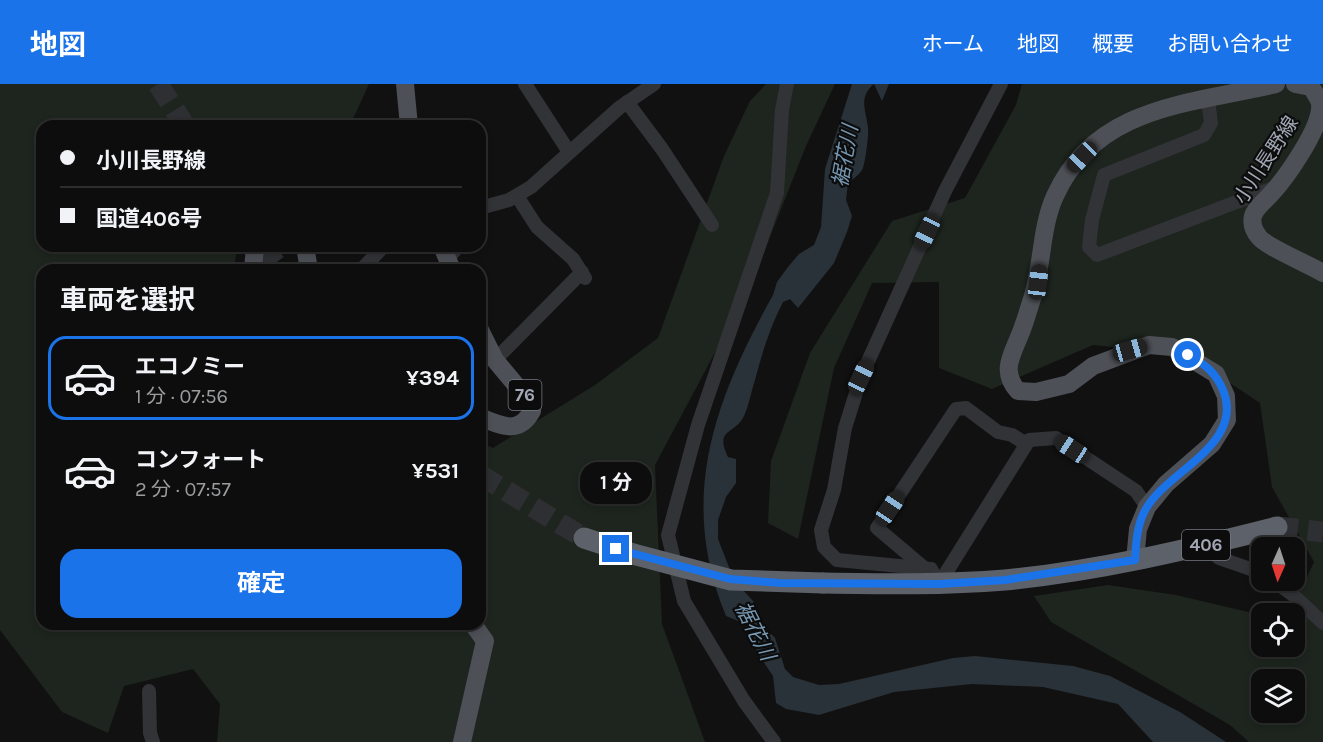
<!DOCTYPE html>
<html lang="ja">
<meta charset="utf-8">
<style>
:root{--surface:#0d0d0e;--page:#1b1b1c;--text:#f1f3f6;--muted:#9a9c9e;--line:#2d2d2e;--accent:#1a73e8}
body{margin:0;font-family:Karla,"Noto Sans JP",sans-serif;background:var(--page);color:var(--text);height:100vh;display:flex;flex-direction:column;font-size:22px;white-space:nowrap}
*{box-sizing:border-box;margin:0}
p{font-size:20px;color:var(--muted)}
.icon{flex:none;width:33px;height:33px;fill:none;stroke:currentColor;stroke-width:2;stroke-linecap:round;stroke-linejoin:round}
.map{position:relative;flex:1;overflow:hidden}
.details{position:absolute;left:36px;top:180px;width:450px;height:366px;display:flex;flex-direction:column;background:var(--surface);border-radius:18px;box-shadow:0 3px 9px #0003,0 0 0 2px var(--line)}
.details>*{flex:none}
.hud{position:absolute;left:36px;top:36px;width:450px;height:132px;border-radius:18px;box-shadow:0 3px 9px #0003,0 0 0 2px var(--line);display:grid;align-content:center;height:132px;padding:0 24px;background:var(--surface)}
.needle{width:39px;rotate:183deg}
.controls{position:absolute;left:1251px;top:453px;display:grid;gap:12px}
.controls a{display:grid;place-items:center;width:54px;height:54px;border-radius:12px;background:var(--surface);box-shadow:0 3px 9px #0003,0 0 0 2px var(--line);font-size:30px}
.end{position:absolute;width:27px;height:27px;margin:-14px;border:8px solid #1a73e8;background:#fff;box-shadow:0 0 0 3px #fff}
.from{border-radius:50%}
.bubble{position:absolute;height:42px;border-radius:18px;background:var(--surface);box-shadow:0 3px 9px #0003,0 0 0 2px var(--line);font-size:20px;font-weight:700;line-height:42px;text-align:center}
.car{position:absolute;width:18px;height:36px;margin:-18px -9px;border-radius:8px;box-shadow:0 0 4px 2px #0007;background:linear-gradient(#222 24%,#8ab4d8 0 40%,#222 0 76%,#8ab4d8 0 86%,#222 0)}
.hud b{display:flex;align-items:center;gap:21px;height:57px;font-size:22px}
.hud b+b{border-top:2px solid var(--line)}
.hud i{width:15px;height:15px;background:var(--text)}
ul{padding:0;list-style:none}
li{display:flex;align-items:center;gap:18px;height:84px;margin:0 12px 9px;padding:0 12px;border:3px solid transparent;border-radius:18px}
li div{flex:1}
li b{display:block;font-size:22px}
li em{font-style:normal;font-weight:700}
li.current{border-color:var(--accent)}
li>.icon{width:54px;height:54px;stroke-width:1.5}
h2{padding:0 24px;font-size:27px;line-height:72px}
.action{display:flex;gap:12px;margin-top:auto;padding:12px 24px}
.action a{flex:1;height:69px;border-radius:18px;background:var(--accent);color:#fff;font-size:24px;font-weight:700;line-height:69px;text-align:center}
header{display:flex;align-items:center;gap:36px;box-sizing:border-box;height:84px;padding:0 30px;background:var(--accent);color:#fff}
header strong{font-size:28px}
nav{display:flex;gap:33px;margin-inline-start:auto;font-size:21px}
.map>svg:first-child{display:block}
.green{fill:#1d251e;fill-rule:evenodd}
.water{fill:#293238}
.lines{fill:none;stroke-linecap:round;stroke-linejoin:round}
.highway-tunnel{stroke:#2e2f32;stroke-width:21;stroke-dasharray:21 10;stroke-linecap:butt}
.minor{stroke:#323337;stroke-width:14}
.major{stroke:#4d5056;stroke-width:18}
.highway{stroke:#5d6169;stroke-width:21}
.highway-bridge{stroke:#5d6169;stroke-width:21}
.route{stroke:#1a73e8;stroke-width:8}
.labels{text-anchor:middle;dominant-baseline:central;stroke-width:4.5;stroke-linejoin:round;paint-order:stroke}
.shield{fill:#0c0c0d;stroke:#747882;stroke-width:1.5}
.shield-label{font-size:18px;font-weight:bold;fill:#a1a7b4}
.street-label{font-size:20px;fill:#a1a7b4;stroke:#0c0c0d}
.water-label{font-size:21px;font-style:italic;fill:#7697b1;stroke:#0c0c0d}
</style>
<header>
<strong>地図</strong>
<nav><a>ホーム</a><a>地図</a><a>概要</a><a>お問い合わせ</a></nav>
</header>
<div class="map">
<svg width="1323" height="658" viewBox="0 0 1323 658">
<rect width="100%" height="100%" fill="#111112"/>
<g class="green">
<path d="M0 0H369L352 37 335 42H42V162H237L234 186H42V540H480V358L493 364 595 301 658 254 724 72 750 17 766 0H835L806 62 751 201 655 381 662 540 705 658H217L220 620 193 585 124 602 108 649 62 628 0 546Z"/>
<path d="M1022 0H1323V658H1249L1230 641 1051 538 1034 512 1108 501 1176 511 1261 531 1262 562H1294V530L1290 529 1314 478 1272 403 1260 319 1188 271 1093 261 992 305 939 284V198L872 199 834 284 798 455 768 439 771 377 810 269 892 137 965 114 1016 21ZM1262 596H1294V628H1262Z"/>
</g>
<path class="water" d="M852 0H889L882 17 874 0C857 14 867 29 868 44 869 50 865 82 862 86 859 91 853 95 848 99L846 116 852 132 847 148 834 179 798 224 790 215 783 218C770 243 762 269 755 296 751 308 749 321 744 332 735 351 714 344 728 373L736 375V399L726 413 718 436V455L734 496 753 517 757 535 775 554 785 585 793 593 819 601 839 600 953 574 975 572 1073 582 1110 592 1180 628 1226 658H1153L1118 620 1043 603 972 600 894 608 819 631 786 625 776 619 773 592 757 568 753 549 746 540 726 532C677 414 715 315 773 211L777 198 788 183 799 170 814 161 821 143 825 85Z"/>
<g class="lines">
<g class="highway-tunnel">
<path d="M158 0 185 42"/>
<path d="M263 162 280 186"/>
<path d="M480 391 584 454"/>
<path d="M1277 443 1323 448"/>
</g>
<g class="minor">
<path d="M525 0 569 68"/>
<path d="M1001 0 945 107 861 293 845 344 834 406 821 446 824 463 837 476 931 485 939 500 1029 356 1056 354 1136 407 1147 423"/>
<path d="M1208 15 1211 39 1204 51 1104 91 1092 136 1089 163 1097 171 1276 103"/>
<path d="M627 18 662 65 712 141"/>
<path d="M517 112 537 143 573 175 585 194"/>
<path d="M480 124 509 116 531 103 619 24 654 0"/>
<path d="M447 175 459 162"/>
<path d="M361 186 384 162"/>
<path d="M495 276 582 188"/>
<path d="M1207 461 1219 474 1262 489"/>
<path d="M922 482 877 444 956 325 966 324 998 348 1012 351 1026 360"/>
<path d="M1273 496 1293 511 1323 539"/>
<path d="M149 607 150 649 153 658"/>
<path d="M774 658 744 617 684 517 668 451 698 341 777 109 782 26 787 0"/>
</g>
<g class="major">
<path d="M405 0 409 42"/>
<path d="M1295 0 1311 3C1314 8 1318 13 1320 19 1323 42 1286 94 1270 111 1265 117 1255 124 1253 132 1251 140 1254 147 1259 153 1265 162 1310 181 1323 189"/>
<path d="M305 162 309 186"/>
<path d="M442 162 452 186"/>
<path d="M253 186 255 162"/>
<path d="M480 246 495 276 525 312 532 327C519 351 501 342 480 333"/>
<path d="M1135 476 1138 445 1147 423 1166 400 1212 360 1227 336 1226 312 1216 290 1172 263 1149 261 1093 282 1069 300 1036 308 1018 307C1001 288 1011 273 1019 253 1024 242 1027 230 1031 218 1043 184 1040 145 1055 112 1096 21 1192 20 1276 0"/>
<path d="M462 658 485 557 473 540"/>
</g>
<g class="highway">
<path d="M584 454 633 470"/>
<path d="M823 499C884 500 944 501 1005 496 1097 487 1187 466 1277 443"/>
</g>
<path class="highway-bridge" d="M633 470 731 496 823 499"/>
</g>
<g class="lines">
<path class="route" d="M616 465 730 495 780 499 939 500 1005 496 1135 476C1136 458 1137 439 1147 423 1170 386 1245 359 1223 306 1216 289 1205 280 1188 271"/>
</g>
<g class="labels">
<g class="shield">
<rect x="508.5" y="296" width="33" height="30" rx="4.5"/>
<rect x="1182" y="446" width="48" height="30" rx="4.5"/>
</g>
<g class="shield-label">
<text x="525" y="311">76</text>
<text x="1206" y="461">406</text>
</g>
<g class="street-label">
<text transform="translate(1266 76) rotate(-57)">小川長野線</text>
</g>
<g class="water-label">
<text transform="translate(845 72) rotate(-80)">裾花川</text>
<text transform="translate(755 547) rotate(63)">裾花川</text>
</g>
</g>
</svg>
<div class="controls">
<a><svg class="needle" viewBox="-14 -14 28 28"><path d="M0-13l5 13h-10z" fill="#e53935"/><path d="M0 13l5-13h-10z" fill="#9a9c9e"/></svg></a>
<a><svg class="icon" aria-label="locate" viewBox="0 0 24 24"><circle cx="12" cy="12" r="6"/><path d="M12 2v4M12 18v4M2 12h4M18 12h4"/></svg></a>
<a><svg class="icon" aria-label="layers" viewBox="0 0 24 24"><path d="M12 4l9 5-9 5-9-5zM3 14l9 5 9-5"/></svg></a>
</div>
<i class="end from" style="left:1188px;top:271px"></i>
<i class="end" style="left:616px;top:465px"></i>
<div class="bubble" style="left:580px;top:378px;width:72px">1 分</div>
<i class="car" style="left:1082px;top:73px;rotate:224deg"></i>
<i class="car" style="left:927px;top:148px;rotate:205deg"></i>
<i class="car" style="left:1038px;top:198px;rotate:7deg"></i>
<i class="car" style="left:1130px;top:266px;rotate:74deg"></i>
<i class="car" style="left:861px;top:293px;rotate:25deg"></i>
<i class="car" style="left:1072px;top:365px;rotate:303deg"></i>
<i class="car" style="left:890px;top:424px;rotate:34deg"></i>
<div class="hud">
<b><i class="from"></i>小川長野線</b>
<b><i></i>国道406号</b>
</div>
<section class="details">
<h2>車両を選択</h2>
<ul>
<li class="current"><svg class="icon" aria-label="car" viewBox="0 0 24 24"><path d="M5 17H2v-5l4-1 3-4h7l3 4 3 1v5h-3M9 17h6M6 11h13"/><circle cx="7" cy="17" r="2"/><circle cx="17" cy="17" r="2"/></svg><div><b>エコノミー</b><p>1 分 · 07:56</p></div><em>¥394</em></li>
<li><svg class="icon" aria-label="car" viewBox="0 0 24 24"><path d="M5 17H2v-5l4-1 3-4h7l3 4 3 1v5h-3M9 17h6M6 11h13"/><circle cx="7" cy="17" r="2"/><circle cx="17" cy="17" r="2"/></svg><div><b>コンフォート</b><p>2 分 · 07:57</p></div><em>¥531</em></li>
</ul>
<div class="action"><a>確定</a></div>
</section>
</div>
